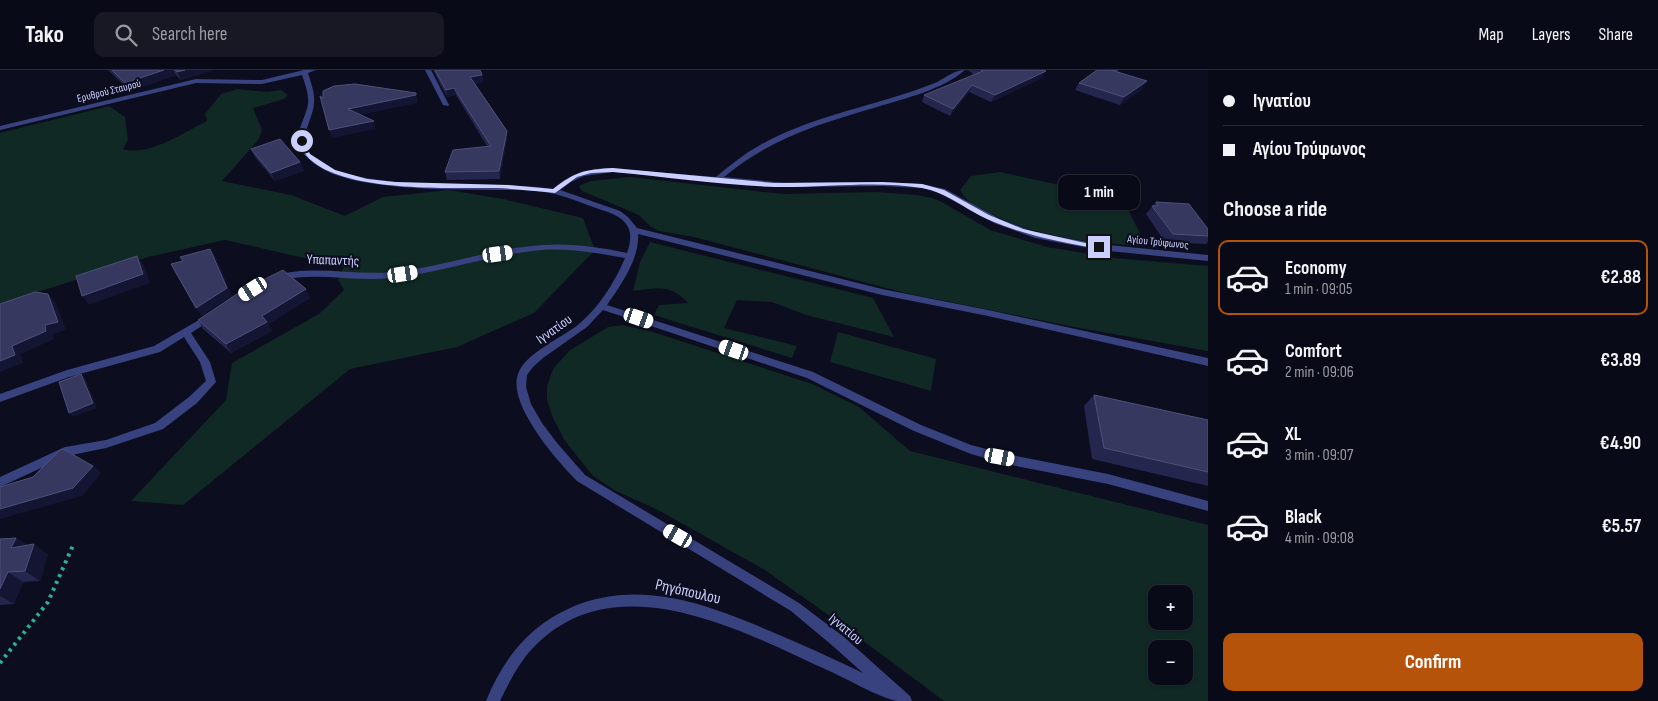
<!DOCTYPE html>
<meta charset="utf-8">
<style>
:root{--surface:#090a17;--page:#171824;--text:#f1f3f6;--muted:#999aa1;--line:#292b36;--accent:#b45309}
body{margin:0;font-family:"Sofia Sans Condensed",sans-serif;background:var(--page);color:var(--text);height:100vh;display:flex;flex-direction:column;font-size:19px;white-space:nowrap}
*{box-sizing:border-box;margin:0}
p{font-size:16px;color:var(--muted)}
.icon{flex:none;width:28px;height:28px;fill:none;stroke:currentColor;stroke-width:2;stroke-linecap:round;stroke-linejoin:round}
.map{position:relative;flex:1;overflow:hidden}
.panel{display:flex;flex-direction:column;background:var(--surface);width:450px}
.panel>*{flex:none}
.top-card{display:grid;align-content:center;height:110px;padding:0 15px;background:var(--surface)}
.fabs{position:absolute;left:1148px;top:515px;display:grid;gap:10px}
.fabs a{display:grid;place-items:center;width:45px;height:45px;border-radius:10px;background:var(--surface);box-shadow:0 1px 4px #0004,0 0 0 1px var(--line);font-size:25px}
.end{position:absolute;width:22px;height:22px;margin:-11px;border:6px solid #cbcfff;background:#111;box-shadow:0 0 0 2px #111}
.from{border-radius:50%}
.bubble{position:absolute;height:35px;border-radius:10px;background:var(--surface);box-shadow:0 1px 4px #0004,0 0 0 1px var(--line);font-size:16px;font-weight:700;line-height:35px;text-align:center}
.car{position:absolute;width:15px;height:30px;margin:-15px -8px;border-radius:6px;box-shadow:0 0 4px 1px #0007;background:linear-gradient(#fff 24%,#345 0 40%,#fff 0 76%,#345 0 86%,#fff 0)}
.top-card b{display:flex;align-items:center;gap:18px;height:48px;font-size:19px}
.top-card b+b{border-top:1px solid var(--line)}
.top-card i{width:12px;height:12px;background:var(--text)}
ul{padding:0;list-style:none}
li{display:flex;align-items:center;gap:15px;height:75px;margin:0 10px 8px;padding:0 5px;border:2px solid transparent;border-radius:10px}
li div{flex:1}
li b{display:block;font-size:19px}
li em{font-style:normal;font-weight:700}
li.selected{border-color:var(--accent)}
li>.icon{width:45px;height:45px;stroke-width:1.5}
h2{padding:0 15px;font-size:22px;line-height:60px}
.action{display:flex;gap:10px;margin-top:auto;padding:10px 15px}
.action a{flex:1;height:58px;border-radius:10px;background:var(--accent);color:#fff;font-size:20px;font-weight:700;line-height:58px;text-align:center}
header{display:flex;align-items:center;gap:30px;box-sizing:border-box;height:70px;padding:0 25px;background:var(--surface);border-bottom:1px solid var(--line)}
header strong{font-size:24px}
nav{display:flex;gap:28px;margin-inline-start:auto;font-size:18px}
.search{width:350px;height:45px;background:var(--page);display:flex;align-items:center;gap:12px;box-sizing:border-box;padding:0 18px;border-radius:10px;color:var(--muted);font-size:19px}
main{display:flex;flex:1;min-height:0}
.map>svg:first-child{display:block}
.green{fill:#102924;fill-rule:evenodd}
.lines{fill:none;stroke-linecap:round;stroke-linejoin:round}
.path{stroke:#2db190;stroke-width:4;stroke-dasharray:3 4.5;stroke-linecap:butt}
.minor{fill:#37427f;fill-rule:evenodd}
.wall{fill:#25264d}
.shaded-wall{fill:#141433}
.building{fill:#373860;stroke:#4e5079}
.route{fill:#cbcfff}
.labels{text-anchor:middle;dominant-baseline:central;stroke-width:4.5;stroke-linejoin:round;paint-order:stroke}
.far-street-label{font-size:11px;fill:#cbcfff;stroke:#0c0d1f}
.street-label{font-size:14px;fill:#cbcfff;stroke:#0c0d1f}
.near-street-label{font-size:16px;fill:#cbcfff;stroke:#0c0d1f}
</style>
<header>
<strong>Tako</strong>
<div class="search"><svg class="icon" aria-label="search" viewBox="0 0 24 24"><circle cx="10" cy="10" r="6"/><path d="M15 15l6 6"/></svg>Search here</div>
<nav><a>Map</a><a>Layers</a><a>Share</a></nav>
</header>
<main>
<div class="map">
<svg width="1208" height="631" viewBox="0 0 1208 631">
<rect width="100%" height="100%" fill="#0c0d1f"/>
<g class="green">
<path d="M237 19 267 22 281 20 288 25 284 29 253 38 262 60 259 69 222 111 291 125 345 146 383 127 448 120 503 129 583 148 595 180 534 243 457 277 350 299 183 435 131 431 226 330 232 293 319 244 344 220 338 210 344 197 225 170 148 187 0 234V63L109 36 125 47 128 70 123 79C149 87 184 62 207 51L205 44 221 24Z"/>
<path d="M1000 102 1123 129 1146 176C1092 174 1034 167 986 141 975 135 966 132 960 120L971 106Z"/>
<path d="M630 107 783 124 876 122 917 125 932 128 942 132 990 160 1047 177 1114 188 1208 196V281L1080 258 905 223 694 167 659 161 651 157 639 145 582 121 579 116 591 111Z"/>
<path d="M650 172 873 228 894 267 806 245 772 232 737 230 724 258 797 276 792 288 654 245 659 235 688 233C670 213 657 218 633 221L640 192Z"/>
<path d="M623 255 653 262 812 314 859 337 910 381 1208 455V631H944L838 552 765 500 658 440 616 421 593 406 565 371 553 348 547 330V316L553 299 569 281 608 257ZM1156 524H1184V551H1156ZM1156 579H1184V606H1156Z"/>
<path d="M838 262 936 289 931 321 830 292Z"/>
</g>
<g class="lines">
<path class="path" d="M0 593 48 532 74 473"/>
<g class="minor">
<path d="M304 0H316L308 3C311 13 315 23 314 33 314 46 300 66 306 78 332 128 501 109 553 119 568 105 584 100 604 98L716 107C730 95 744 84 760 75 808 48 864 38 916 20 923 17 931 15 937 12 947 7 954 0 965 0 942 20 906 28 877 37 819 54 771 68 724 107L786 113 882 112 922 114 945 119 1000 149 1037 163 1099 174 1208 185V191L1099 180 1035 168 994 153 939 123 922 118 882 116 786 117 613 102 584 106 571 112 560 120 620 141 628 147 637 158 882 219 988 240 1208 288V296L988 246 882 225 638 164C640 188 621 215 607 235L813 302 921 355 971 375 1006 384 1108 404 1208 431V441L1108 414 1006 394 971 384 914 361 807 308 603 240 587 257 543 288 533 297 527 305 526 317 531 334 542 353 557 373 585 405 799 533 844 567 910 626 912 631C907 631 901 631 897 631 879 628 844 607 825 599 738 559 613 492 532 579 518 594 509 613 500 631H486C503 589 528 557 570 538 638 508 706 534 770 561 801 574 832 588 863 603L834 577 791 541 577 411C557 391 507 334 518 304 525 283 562 268 579 254 599 237 615 212 625 188 597 183 570 178 542 180 491 184 443 203 392 208 352 212 315 201 275 211L271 208 272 206C314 194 352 206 393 202 444 197 492 178 543 175 572 173 599 177 627 183 630 174 632 165 628 157 622 145 607 142 596 138 581 133 566 126 550 123 531 119 512 120 493 120 454 119 414 120 376 114 348 110 320 104 301 81 291 69 306 48 308 34 309 24 305 14 302 5L262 14 196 13 0 60V56L196 9 262 10Z"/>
<path d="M425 0H431L449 35 448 36 443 35Z"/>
<path d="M1097 0H1119C1114 3 1102 3 1097 0Z"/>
<path d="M211 243 214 244 216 246 214 248 191 263 210 292 216 312 197 333 163 359 106 378 67 386 0 417V407L65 377 106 370 155 353 189 327 206 311 200 292 184 267 160 282 69 307 0 332V324L67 300 154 276Z"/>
</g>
</g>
<g class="wall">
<path d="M108 0H214L181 10 176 5 130 21Z"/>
<path d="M433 0H480L482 5 483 12 475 14 507 61V68L500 109 447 110 445 102 487 76 456 25 447 27Z"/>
<path d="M968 0H1043L1042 8 991 32 969 22 950 46 922 32 924 25 974 5Z"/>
<path d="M1079 13 1142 19 1120 35 1075 20Z"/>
<path d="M251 79 300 92 304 101 275 111 255 87Z"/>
<path d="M1156 132 1208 159V172L1206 174 1165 172 1146 144Z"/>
<path d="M306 219 310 228 268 254 272 261 231 283 203 259 198 250Z"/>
<path d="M1094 325 1208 350V416L1092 389 1084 336Z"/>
<path d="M16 468 27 475 48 484 40 511 23 512 14 534 0 535V469Z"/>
</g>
<g class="shaded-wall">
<path d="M164 0H173L176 5 130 21 125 13Z"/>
<path d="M185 0H214L181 10 177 2Z"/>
<path d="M1046 1 1042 8 991 32 995 25Z"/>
<path d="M482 5 483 12 471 14 470 7Z"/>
<path d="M1147 11 1142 19 1120 35 1124 27Z"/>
<path d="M972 15 969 22 950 46 953 39Z"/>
<path d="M454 18 456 25 447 27 446 20Z"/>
<path d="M416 23 418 33 351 47 348 39Z"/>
<path d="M374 51 376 59 332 68 329 60Z"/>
<path d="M507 61V68L500 109 499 101Z"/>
<path d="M300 92 304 101 275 111 271 103Z"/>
<path d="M210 179 216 187 232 226 202 246 196 238Z"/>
<path d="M137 186 144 195 150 213 89 235 82 226Z"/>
<path d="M306 219 310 228 268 254 272 261 231 283 226 274 262 246Z"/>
<path d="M48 224 56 233 66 260 53 264 54 269 21 284 23 293 0 302V291L12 276 45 255Z"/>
<path d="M81 304 85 308 97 338 73 347 69 343Z"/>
<path d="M93 396 101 403 82 426 0 449V439Z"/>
<path d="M16 468 31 478H11Z"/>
<path d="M34 474 48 484 40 511 25 501Z"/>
<path d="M8 502 23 512 14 534 0 526V519Z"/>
</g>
<g class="building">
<path d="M112 0H164L125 13Z"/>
<path d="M175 0H185L177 2Z"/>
<path d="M435 0H480L482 5 470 7 507 61 499 101 445 102 453 80 491 76 454 18 446 20Z"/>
<path d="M981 0H1043L1046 1 995 25 972 15 953 39 924 25 983 1Z"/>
<path d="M1097 0H1111L1147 11 1124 27 1079 13Z"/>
<path d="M355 14 416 23V25L348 39 374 51 329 60 320 26 323 28V21L334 16Z"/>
<path d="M280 69 300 92 271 103 251 79Z"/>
<path d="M1156 132 1189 134 1208 159V166L1173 164 1152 136H1158Z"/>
<path d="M210 179 227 218 196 238 171 194 183 191 180 187Z"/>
<path d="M137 186 143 204 82 226 76 206Z"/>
<path d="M283 200 306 219 262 246 267 252 226 274 198 250 243 220Z"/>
<path d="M35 222 48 224 58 252 45 255 46 261 12 276 15 285 0 291V234Z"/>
<path d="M81 304 93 333 69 343 59 312Z"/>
<path d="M1094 325 1208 350V402L1104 378Z"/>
<path d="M63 379 93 396 73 418 0 439V417L33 407 60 380Z"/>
<path d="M16 468 11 478 34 474 25 501 8 502 0 519V469Z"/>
</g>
<path class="route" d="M302 69 304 71 310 84 335 100 367 109 395 112 509 115 553 119C577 101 583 100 613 98L774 113 882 112 922 114 944 120 989 145 1023 159 1103 177 1099 179C1060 172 1023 165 987 149 965 139 946 122 922 118 876 110 822 118 775 117 721 115 666 107 613 102L591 103 577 107 555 123C536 121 516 119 497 118 453 117 312 126 299 71Z"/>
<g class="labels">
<g class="far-street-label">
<text transform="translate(109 21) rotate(-14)">Ερυθρού Σταυρού</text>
<text transform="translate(1158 172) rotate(6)">Αγίου Τρύφωνος</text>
</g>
<g class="street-label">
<text transform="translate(333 190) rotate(2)">Υπαπαντής</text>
<text transform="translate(554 259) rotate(-35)">Ιγνατίου</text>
<text transform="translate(846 559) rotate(40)">Ιγνατίου</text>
</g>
<g class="near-street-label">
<text transform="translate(688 522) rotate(13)">Ρηγόπουλου</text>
</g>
</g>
</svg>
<div class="fabs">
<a>+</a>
<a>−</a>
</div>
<i class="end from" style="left:302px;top:71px"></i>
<i class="end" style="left:1099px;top:177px"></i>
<div class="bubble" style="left:1058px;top:105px;width:82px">1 min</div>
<i class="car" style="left:498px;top:184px;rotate:82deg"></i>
<i class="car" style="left:403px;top:204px;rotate:81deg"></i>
<i class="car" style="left:253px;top:219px;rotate:238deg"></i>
<i class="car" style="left:639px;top:248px;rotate:109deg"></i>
<i class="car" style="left:734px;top:280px;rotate:289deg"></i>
<i class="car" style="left:1000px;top:387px;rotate:101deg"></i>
<i class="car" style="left:678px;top:466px;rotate:300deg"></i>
</div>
<section class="panel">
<div class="top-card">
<b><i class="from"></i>Ιγνατίου</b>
<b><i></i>Αγίου Τρύφωνος</b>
</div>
<h2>Choose a ride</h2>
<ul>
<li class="selected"><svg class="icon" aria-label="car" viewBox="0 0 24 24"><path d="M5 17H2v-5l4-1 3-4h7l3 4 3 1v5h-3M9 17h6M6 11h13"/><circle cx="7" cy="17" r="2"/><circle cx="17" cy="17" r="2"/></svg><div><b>Economy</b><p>1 min · 09:05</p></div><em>€2.88</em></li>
<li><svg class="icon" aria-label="car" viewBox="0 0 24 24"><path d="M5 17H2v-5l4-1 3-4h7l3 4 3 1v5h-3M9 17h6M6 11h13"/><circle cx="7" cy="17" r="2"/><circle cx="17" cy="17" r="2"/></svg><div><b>Comfort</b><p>2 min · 09:06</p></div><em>€3.89</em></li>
<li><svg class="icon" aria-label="car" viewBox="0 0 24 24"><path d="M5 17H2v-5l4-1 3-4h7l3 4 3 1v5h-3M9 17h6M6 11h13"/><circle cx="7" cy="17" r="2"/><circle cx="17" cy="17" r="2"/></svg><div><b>XL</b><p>3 min · 09:07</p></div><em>€4.90</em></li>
<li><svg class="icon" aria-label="car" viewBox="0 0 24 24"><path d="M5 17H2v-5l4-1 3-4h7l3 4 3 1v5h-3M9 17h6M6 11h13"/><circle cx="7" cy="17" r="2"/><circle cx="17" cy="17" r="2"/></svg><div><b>Black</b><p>4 min · 09:08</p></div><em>€5.57</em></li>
</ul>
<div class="action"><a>Confirm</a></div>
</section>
</main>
